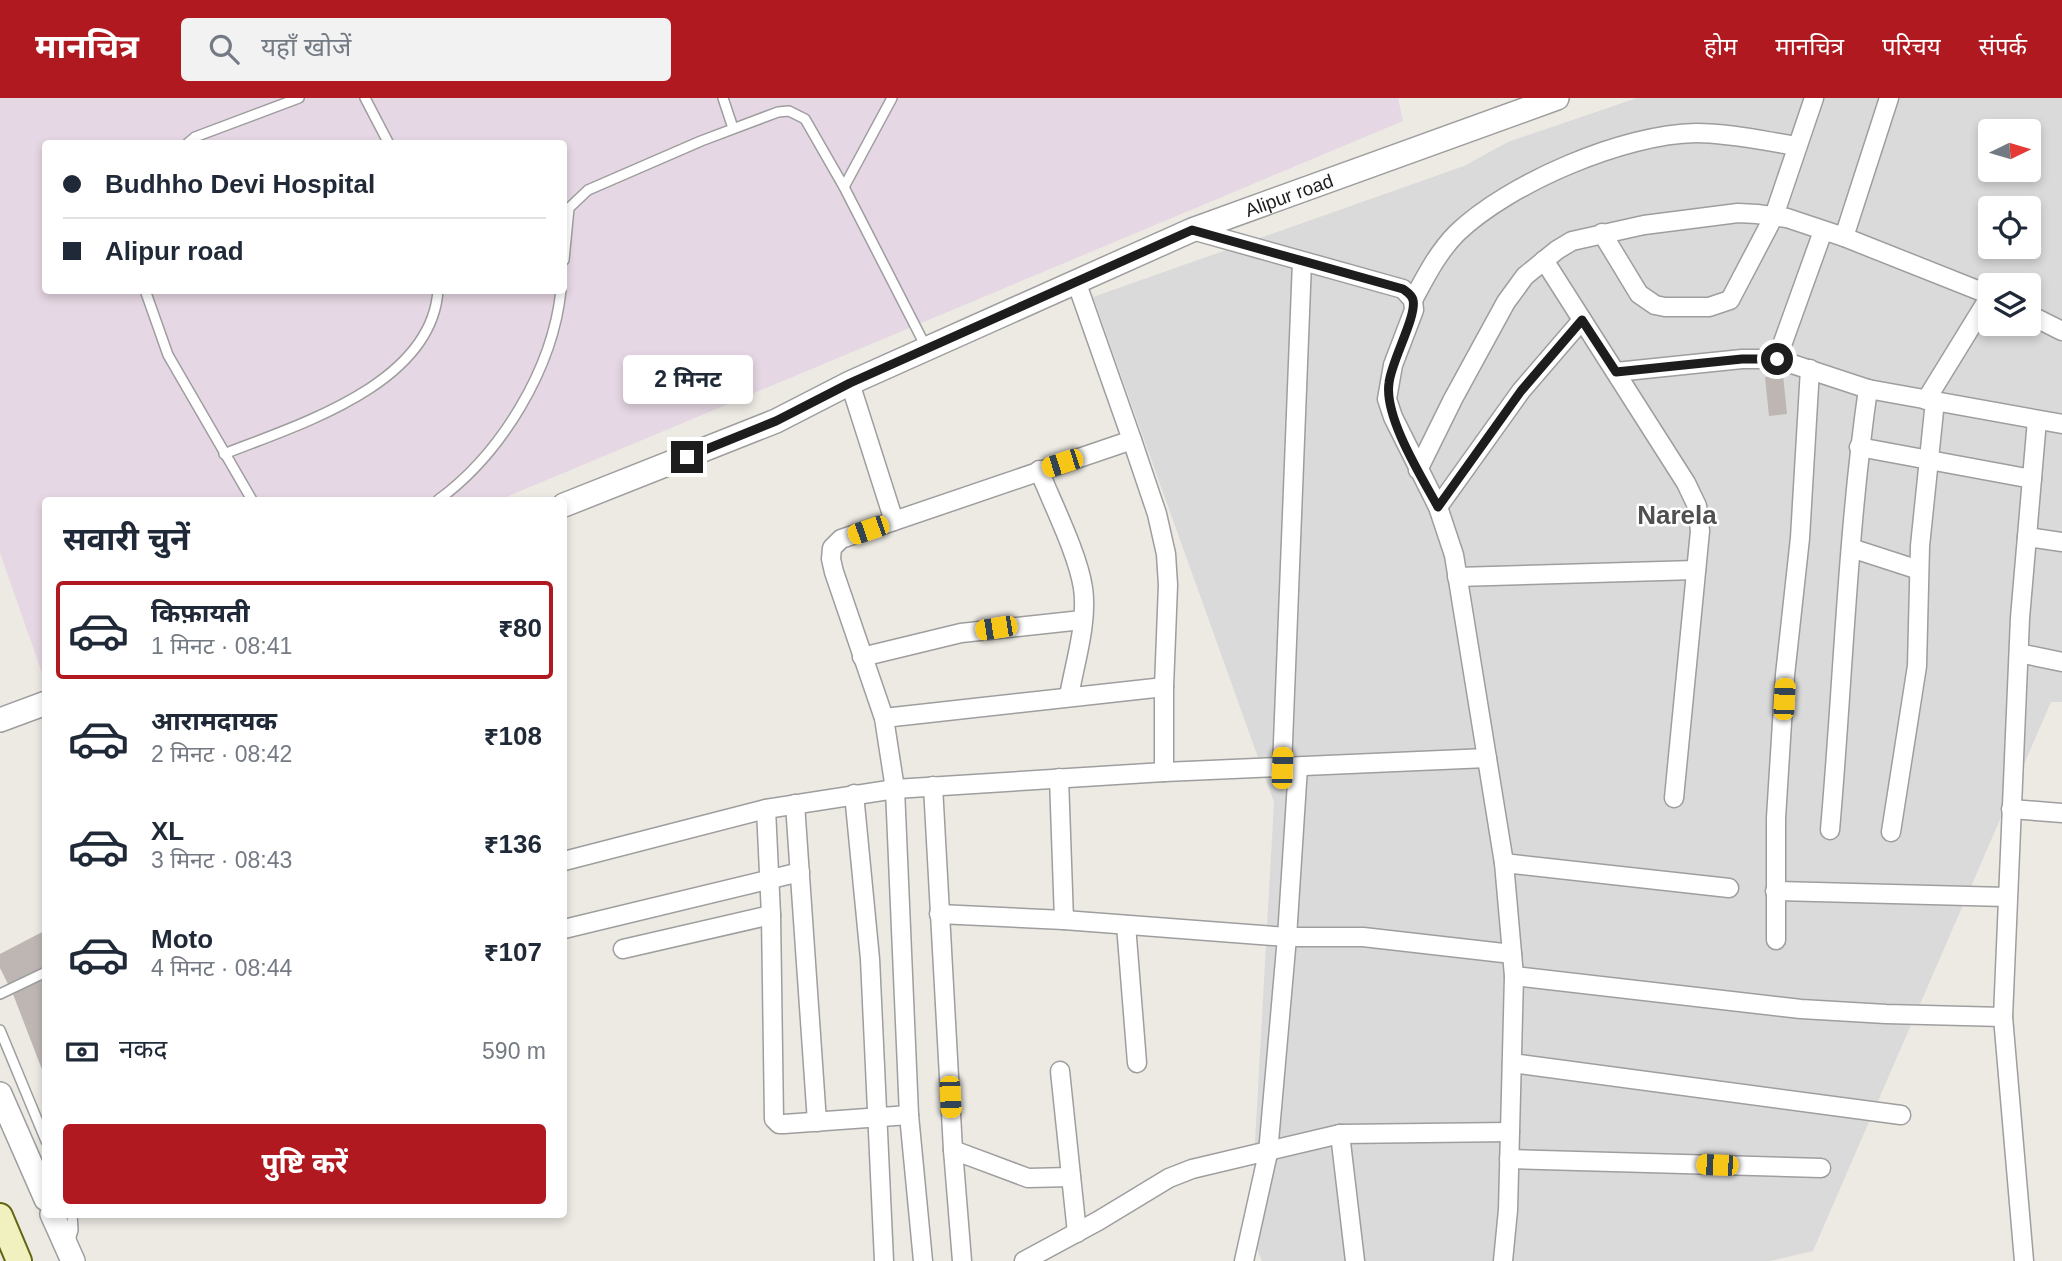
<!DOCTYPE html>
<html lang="hi">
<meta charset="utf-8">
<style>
:root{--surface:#fff;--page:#f2f2f3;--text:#1f2937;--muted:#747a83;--line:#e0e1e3;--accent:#b11920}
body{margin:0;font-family:Helvetica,"Noto Sans Devanagari",sans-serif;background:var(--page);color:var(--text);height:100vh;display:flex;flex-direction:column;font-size:26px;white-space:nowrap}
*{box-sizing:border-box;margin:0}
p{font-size:23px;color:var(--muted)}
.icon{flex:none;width:38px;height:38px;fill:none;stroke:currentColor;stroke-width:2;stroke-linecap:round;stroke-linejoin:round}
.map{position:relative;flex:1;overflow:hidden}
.details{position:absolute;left:42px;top:399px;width:525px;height:721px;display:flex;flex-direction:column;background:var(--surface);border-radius:7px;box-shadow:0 4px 10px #0003}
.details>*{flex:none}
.top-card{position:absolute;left:42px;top:42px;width:525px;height:154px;border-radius:7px;box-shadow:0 4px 10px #0003;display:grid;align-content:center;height:154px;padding:0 21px;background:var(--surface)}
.needle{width:46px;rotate:85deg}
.controls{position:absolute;left:1978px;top:21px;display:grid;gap:14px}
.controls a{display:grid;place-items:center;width:63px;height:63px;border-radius:7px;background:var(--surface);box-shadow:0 4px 10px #0003;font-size:35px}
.end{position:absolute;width:32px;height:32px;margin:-16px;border:9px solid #1d1d1d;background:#fff;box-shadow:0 0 0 4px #fff}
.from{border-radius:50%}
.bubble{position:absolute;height:49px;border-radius:7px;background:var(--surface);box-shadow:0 4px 10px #0003;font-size:23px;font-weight:700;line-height:49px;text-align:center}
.car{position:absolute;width:21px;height:42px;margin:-21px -10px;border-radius:9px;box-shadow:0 0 5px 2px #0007;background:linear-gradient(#f5c518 24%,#345 0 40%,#f5c518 0 76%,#345 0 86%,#f5c518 0)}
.top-card b{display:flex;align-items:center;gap:24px;height:66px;font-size:26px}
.top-card b+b{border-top:2px solid var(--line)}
.top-card i{width:18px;height:18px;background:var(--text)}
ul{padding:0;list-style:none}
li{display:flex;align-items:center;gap:21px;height:98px;margin:0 14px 10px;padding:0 7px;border:4px solid transparent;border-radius:7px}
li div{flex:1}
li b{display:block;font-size:26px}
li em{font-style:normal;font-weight:700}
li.active{border-color:var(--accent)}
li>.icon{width:63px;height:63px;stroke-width:1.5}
h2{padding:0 21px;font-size:32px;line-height:84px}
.pay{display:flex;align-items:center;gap:18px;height:77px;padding:0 21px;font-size:26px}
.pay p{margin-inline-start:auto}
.primary-button{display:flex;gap:14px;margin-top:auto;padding:14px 21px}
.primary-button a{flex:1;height:80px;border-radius:7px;background:var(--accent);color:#fff;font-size:28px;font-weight:700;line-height:80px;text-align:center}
header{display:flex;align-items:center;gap:42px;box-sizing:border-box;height:98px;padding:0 35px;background:var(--accent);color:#fff}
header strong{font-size:33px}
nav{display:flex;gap:38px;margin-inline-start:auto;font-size:24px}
.search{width:490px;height:63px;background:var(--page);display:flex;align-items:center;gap:18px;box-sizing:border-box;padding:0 24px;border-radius:7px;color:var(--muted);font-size:26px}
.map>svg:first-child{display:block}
.residential{fill:#dbdada;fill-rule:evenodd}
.industrial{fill:#e5d7e3;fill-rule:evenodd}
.building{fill:#bdb6b2}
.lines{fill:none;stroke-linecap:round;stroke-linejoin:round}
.service-casing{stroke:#9e9e9e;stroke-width:12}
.minor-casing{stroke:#9e9e9e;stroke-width:21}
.tertiary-casing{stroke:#9e9e9e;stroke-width:26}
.secondary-casing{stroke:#606612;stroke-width:28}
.service{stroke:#fff;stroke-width:9}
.minor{stroke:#fff;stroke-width:18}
.tertiary{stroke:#fff;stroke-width:23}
.secondary{stroke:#f0f1be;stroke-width:24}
.route{stroke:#1d1d1d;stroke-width:9}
.labels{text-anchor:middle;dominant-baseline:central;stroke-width:5;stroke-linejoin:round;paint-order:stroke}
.street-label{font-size:19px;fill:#1d1d1d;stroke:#fff}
.district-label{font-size:26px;font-weight:bold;fill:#505050;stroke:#fff}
</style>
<header>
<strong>मानचित्र</strong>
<div class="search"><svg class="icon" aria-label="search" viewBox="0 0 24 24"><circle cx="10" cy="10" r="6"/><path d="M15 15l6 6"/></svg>यहाँ खोजें</div>
<nav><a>होम</a><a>मानचित्र</a><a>परिचय</a><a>संपर्क</a></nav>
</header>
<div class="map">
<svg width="2062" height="1163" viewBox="0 0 2062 1163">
<rect width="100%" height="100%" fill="#edeae4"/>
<path class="residential" d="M1637 0H2062V604H2051L1813 1153 1770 1163H1262L1250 1134 1274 704 1093 199 1464 68 1508 44ZM1990 33H2028V72H1990ZM1990 110H2028V149H1990ZM1990 187H2028V226H1990Z"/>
<path class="industrial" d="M0 0H1398L1403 23 499 402H46V574L42 575 0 455ZM46 46H564V192H46Z"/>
<g class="building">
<path d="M1783 277 1787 316 1769 318 1765 279Z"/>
<path d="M46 832V982L13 896 0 870V856Z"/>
</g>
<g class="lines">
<g class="service-casing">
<g id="service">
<path d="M365 0 389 46"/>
<path d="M723 0 733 30"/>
<path d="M187 46 195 39 299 0"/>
<path d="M844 89 892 0"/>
<path d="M564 162 569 110 588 92 701 43 778 14 789 13 805 21 844 89 926 249"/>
<path d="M145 192 168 257 252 402"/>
<path d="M224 356C297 327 432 287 438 192"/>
<path d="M438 402C501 356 553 271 561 192"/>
<path d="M0 896 46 874"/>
<path d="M0 932 46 1043"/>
<path d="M69 1146 73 1132 72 1116"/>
</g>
</g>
<g class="minor-casing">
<g id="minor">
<path d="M1192 132 1403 191 1413 202 1414 212 1393 267 1387 301 1393 319 1438 409 1454 457 1504 765 1514 878 1508 1112 1503 1163"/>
<path d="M1602 135 1639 196 1655 207 1665 209H1709L1730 202 1774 118 1814 0"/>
<path d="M1844 139 1889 0"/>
<path d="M1544 162 1686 385 1697 408 1700 433 1674 700"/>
<path d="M1076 183 1132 342 1157 416 1166 456 1168 487 1164 589V674"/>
<path d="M1413 202C1426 178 1438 154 1457 135 1509 85 1624 36 1696 35 1729 35 1764 43 1797 48"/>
<path d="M2028 216 2062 233"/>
<path d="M1777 261 1823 133"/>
<path d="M1616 274 1742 261H1777L1868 291 2062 326"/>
<path d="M850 285 894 423"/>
<path d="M1926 302 1990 198"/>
<path d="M1859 349 2032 381"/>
<path d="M1039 372C1052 405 1078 456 1083 490 1088 524 1075 564 1069 598"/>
<path d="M1418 372 1453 301 1506 204 1525 178 1557 152 1572 143 1644 127 1738 115 1757 116 1787 120 1844 139 1990 197"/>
<path d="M1438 409 1521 293 1582 222"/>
<path d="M2027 439 2062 444"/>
<path d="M1851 450 1919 472"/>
<path d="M1457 479 1696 472"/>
<path d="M2019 555 2062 564"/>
<path d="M862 559 961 535 1082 522"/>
<path d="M884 620 1164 589"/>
<path d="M1282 670 1302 164"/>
<path d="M1059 680 1064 822"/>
<path d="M933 688 953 1052 962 1163"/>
<path d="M854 696 870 861 884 1163"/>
<path d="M795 706 817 1024"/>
<path d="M766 711 771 817 774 1021 779 1026H784L909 1017"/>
<path d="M2011 711 2062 715"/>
<path d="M1830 732C1843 585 1847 437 1868 291"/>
<path d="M1891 734 1917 568 1920 448 1935 303"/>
<path d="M564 763 766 711 895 691 1164 674 1487 660"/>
<path d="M1504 765 1729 790"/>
<path d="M1775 793 2006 799"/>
<path d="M939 816 1064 822 1287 839H1363L1512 856"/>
<path d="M1126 827 1137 965"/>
<path d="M564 831 800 774"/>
<path d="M1776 842V720L1785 577 1800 440 1810 271"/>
<path d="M623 851 771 817"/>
<path d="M1514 878 1801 911 1886 916 2003 919"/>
<path d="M1512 965 1901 1017"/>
<path d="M1060 973 1077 1135"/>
<path d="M1340 1036 1355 1163"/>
<path d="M953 1052 1028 1080 1071 1079"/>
<path d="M1509 1061 1821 1070"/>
<path d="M923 1163 909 1017 895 691 884 620 834 474 831 461 832 450 841 441 1132 342"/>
<path d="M1024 1163 1098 1123 1169 1080 1192 1071 1340 1036 1510 1034"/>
<path d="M1244 1163 1268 1055 1287 839 1298 669"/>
<path d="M2024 1163 2003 919 2020 520 2037 322"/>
</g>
</g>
<g class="tertiary-casing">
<g id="tertiary">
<path id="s1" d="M564 407 776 323 850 285 1192 132 1557 0"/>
<path d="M0 622 46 605"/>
<path d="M0 996 46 1101"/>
<path d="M52 1116 73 1163"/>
</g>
</g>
<g class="secondary-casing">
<path id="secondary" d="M0 1118 19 1163"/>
</g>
<use href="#service" class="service"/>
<use href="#minor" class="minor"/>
<use href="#tertiary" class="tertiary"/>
<use href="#secondary" class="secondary"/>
</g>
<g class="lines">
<path class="route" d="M687 359 776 323 850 285 1192 132 1403 191C1407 194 1412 197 1413 202 1417 218 1391 264 1389 285 1384 319 1421 378 1438 409L1521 293 1582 222 1616 274 1742 261H1777"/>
</g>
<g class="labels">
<g class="street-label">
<text stroke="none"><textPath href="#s1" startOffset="789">Alipur road</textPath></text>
</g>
<g class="district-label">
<text x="1677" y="417">Narela</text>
</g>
</g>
</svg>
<div class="controls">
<a><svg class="needle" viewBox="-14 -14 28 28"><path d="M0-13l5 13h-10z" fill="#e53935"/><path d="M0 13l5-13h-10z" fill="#747a83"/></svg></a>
<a><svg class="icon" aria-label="locate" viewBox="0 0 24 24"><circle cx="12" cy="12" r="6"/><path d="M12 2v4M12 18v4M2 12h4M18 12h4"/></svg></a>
<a><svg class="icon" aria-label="layers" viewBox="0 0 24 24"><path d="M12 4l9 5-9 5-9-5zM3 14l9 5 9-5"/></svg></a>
</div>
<i class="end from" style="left:1777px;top:261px"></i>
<i class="end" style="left:687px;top:359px"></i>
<div class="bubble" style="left:623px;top:257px;width:130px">2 मिनट</div>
<i class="car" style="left:1062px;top:365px;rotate:252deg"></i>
<i class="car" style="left:868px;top:432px;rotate:251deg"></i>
<i class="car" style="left:996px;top:530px;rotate:261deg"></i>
<i class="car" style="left:1784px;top:601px;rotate:3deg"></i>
<i class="car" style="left:1282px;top:670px;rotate:2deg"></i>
<i class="car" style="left:950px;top:999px;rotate:177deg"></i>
<i class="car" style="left:1717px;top:1067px;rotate:272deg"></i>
<div class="top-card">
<b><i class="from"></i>Budhho Devi Hospital</b>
<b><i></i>Alipur road</b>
</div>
<section class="details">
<h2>सवारी चुनें</h2>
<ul>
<li class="active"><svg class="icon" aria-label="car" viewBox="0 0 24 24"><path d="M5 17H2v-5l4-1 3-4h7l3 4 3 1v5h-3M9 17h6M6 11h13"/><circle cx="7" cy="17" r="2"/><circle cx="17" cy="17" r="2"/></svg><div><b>किफ़ायती</b><p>1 मिनट · 08:41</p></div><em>₹80</em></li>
<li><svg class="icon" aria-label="car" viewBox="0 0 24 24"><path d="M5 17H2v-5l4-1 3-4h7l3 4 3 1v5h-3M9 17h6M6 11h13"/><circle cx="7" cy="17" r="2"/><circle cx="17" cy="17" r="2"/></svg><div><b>आरामदायक</b><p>2 मिनट · 08:42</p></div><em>₹108</em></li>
<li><svg class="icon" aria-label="car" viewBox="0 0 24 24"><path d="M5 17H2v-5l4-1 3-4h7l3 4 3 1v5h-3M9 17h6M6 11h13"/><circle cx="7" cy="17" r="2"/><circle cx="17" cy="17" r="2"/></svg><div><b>XL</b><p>3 मिनट · 08:43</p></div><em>₹136</em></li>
<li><svg class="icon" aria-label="car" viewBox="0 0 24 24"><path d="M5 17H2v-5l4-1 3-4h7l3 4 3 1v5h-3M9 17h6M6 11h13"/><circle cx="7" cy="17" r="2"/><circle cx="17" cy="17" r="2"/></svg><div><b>Moto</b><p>4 मिनट · 08:44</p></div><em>₹107</em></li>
</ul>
<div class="pay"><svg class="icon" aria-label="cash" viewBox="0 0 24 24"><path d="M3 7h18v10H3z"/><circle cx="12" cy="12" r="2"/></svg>नकद<p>590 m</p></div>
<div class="primary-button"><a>पुष्टि करें</a></div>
</section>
</div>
